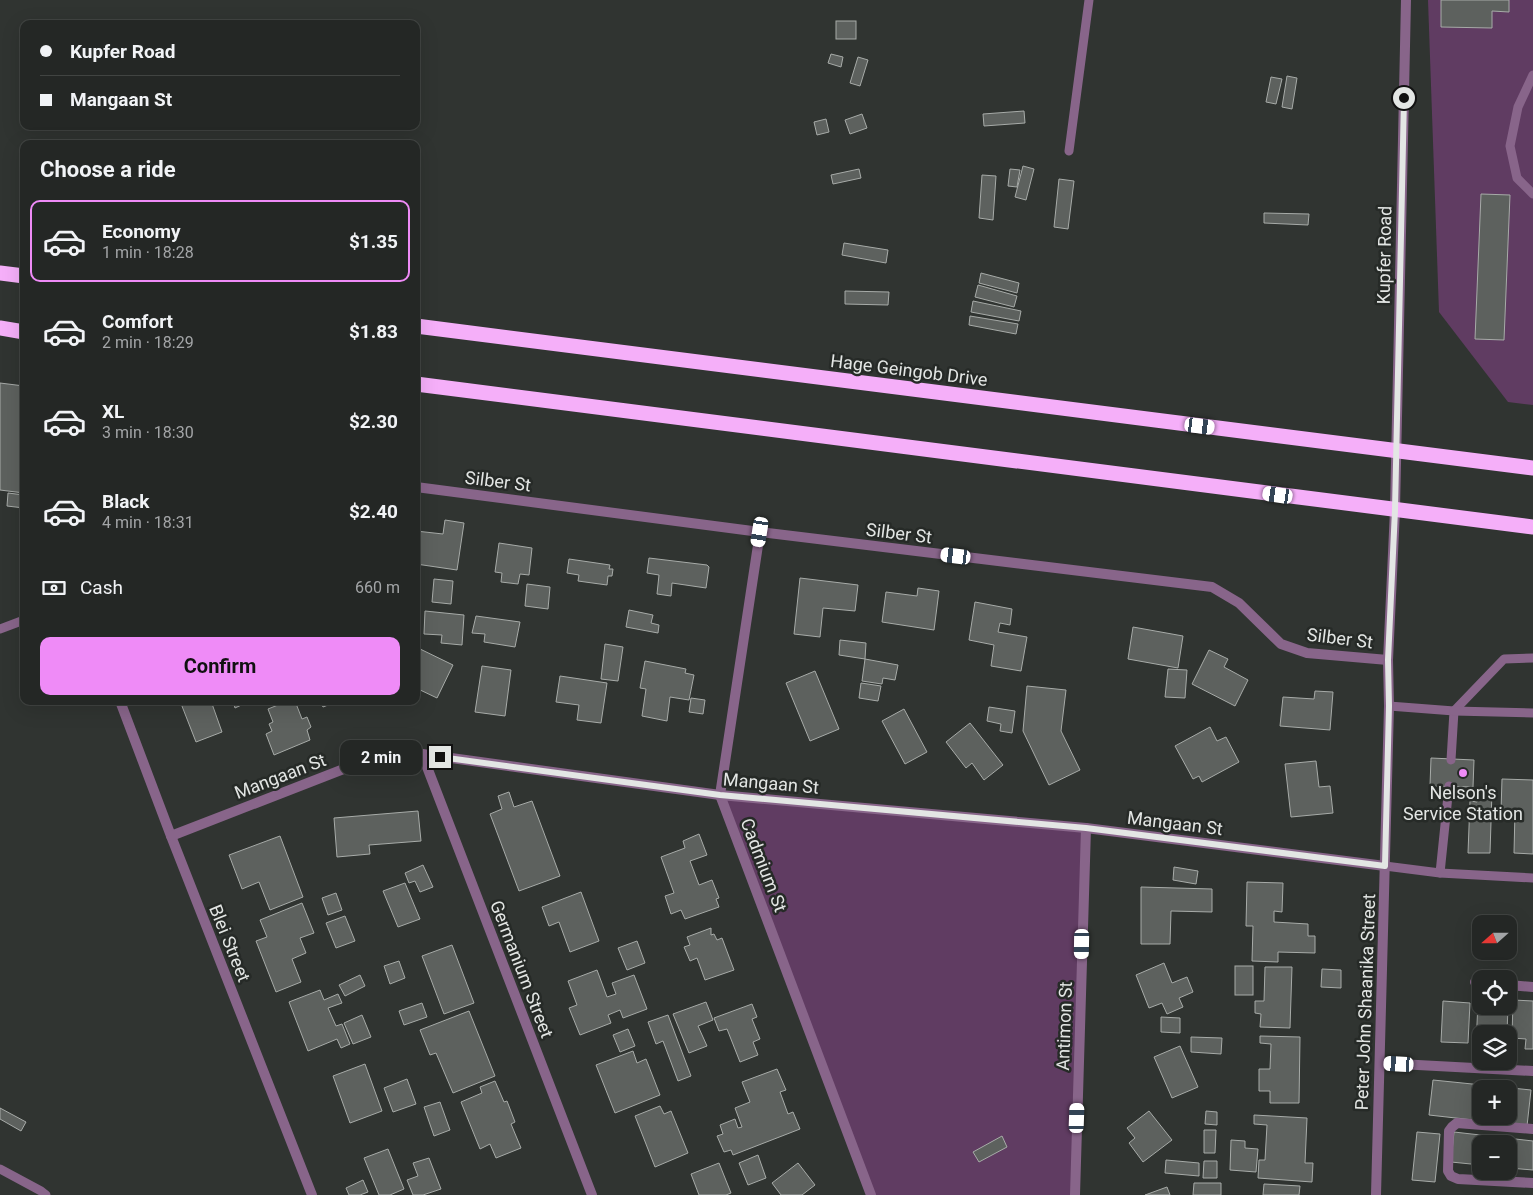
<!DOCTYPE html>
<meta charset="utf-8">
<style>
:root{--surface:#242725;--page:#303332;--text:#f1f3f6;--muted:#a3a5a7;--line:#414442;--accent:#ef8bf7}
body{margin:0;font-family:Roboto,sans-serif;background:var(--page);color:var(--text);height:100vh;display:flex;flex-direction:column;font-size:19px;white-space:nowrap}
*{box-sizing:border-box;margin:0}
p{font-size:16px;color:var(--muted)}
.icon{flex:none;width:28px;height:28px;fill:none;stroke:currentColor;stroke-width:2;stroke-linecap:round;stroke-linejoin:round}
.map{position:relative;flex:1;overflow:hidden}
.side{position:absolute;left:20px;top:140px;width:400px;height:565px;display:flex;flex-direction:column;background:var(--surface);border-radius:10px;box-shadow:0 5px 20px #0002,0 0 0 1px var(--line)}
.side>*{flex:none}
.top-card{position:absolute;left:20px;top:20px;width:400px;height:110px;border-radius:10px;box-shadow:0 5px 20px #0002,0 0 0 1px var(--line);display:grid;align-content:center;height:110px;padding:0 20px;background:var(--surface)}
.needle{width:32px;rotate:249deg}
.controls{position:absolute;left:1472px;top:915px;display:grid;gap:10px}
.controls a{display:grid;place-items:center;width:45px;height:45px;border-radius:10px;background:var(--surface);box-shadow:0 5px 20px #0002,0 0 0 1px var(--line);font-size:25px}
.end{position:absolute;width:22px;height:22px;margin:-11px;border:6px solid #e3e6e4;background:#111;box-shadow:0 0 0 2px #111}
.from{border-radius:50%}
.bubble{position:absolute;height:35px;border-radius:10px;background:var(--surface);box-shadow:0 5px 20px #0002,0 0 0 1px var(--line);font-size:16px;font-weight:700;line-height:35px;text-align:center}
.car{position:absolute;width:15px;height:30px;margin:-15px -8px;border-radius:6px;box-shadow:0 0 4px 1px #0007;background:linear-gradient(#fff 24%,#345 0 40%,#fff 0 76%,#345 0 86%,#fff 0)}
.top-card b{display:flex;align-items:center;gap:18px;height:48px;font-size:19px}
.top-card b+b{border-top:1px solid var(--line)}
.top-card i{width:12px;height:12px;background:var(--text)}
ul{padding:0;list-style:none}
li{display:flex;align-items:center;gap:15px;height:82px;margin:0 10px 8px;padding:0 10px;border:2px solid transparent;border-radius:10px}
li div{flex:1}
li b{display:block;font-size:19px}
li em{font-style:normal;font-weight:700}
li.active{border-color:var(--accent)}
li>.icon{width:45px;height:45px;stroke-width:1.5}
h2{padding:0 20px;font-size:22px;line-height:60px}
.pay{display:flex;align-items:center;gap:12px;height:55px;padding:0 20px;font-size:19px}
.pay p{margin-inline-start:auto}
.action{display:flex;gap:10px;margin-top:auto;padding:10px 20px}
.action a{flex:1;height:58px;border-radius:10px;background:var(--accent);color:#111;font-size:20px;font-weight:700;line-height:58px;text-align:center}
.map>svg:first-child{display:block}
.green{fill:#603c62}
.building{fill:#5d615e;stroke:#a7aba8;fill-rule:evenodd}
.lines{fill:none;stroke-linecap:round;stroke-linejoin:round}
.lane{stroke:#88658a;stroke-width:9}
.street{stroke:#88658a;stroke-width:10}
.highway{stroke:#f5aff9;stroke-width:15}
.route{stroke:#e3e6e4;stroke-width:6}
.poi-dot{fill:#ef8bf7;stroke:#262a27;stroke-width:2}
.labels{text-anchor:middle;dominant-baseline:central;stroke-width:5;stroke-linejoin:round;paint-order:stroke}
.street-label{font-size:18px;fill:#e3e6e4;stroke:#262a27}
.poi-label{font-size:18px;fill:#e3e6e4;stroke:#262a27}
</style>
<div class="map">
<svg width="1533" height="1195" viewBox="0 0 1533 1195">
<rect width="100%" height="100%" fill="#303431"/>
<g class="green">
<path d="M1428 0H1533V405L1508 402 1439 312Z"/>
<path d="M720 795 1086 828 1075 1195H871Z"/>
</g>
<g class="building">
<path d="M1441 0H1509V12L1492 11V28L1441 27Z"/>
<rect x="836" y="21" width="20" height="18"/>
<path d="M831 54 843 57 841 67 828 63Z"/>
<path d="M858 57 868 60 860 86 850 83Z"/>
<path d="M1287 76 1297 78 1292 109 1282 107Z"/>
<path d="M1271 77 1282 79 1276 104 1266 102Z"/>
<path d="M1024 111 1025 123 984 126 983 114Z"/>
<path d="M862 114 867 128 850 134 845 120Z"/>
<path d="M826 119 829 132 817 135 814 122Z"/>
<path d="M1023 166 1034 169 1026 200 1015 197Z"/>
<path d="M859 169 861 178 833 184 831 175Z"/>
<path d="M1010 169 1020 170 1017 187 1008 186Z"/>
<path d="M982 175 996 176 993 220 979 218Z"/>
<path d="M1059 179 1074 181 1068 229 1054 227Z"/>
<path d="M1481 194 1510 195 1504 340 1475 339Z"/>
<path d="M1264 213 1309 214 1308 225 1264 223Z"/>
<path d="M844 243 888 250 886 263 842 255Z"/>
<path d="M981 273 1019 283 1017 293 979 283Z"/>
<path d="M978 285 1017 296 1014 307 975 297Z"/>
<path d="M845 291 889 292 888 305 845 304Z"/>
<path d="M973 301 1021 311 1019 321 971 312Z"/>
<path d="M970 316 1018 324 1016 334 969 325Z"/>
<path d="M0 383 24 386V493L0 490Z"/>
<path d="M8 493 24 495V508L7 506Z"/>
<path d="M445 520 464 523 457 570 416 564V531L443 534Z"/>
<path d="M499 543 532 548 529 575 520 574 518 584 501 582 502 573 495 572Z"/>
<path d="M649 558 707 565 709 567 706 588 672 583 671 596 657 594 659 575 647 573Z"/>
<path d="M569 559 610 565 609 569H613L612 576H608L607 585 578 581 579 575 567 573Z"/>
<path d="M800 578 858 585 855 611 823 608 820 637 794 634Z"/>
<path d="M434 579 453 581 451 604 432 602Z"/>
<path d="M527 584 550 587 548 609 525 606Z"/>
<path d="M918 588 939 591 934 630 882 622 886 592 917 596Z"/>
<path d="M975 602 1012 609 1010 625 1000 623 998 632 1027 637 1021 671 991 666 994 645 969 640Z"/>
<path d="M629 610 653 615 651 623 659 625 658 633 626 627Z"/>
<path d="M425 611 464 615 462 645 441 643 442 635 424 634Z"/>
<path d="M476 616 520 622 515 647 484 642 485 634 472 633Z"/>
<path d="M1133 627 1183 636 1178 668 1128 659Z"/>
<path d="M840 640 866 643 865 659 839 655Z"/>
<path d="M605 644 623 647 618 681 601 679Z"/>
<path d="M416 647 453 665 437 698 416 688Z"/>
<path d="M1209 650 1228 659 1224 667 1248 680 1235 706 1192 684Z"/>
<path d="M865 659 898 665 895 680 883 678 882 684 862 681Z"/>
<path d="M645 661 686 669 685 673 694 675 689 700 670 697 667 721 642 716 646 689 640 688Z"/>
<path d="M482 666 511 670 505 716 475 712Z"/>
<path d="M1168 669 1187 670 1185 698 1165 697Z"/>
<path d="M815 671 839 729 810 741 786 683Z"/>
<path d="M560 676 607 683 601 723 577 720 579 705 556 702Z"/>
<path d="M861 683 881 686 878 701 859 698Z"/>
<path d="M1027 686 1066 690 1061 731 1080 770 1049 785 1023 731Z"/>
<path d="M1315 691 1333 692 1330 730 1280 726 1283 697 1314 699Z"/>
<path d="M691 698 705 700 703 714 689 712Z"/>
<path d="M180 701H211L222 732 196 742Z"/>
<path d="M233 701H250L235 708Z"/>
<path d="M288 701H295L302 719 307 717 311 727 307 730 310 740 274 755 266 734 272 731 269 724 273 722 268 709Z"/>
<path d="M320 701H338L323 707Z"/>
<path d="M989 707 1015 711 1012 733 1000 731 1001 724 987 721Z"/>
<path d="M904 709 927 752 905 764 882 721Z"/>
<path d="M970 723 1003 765 984 780 972 763 966 768 946 742Z"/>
<path d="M1210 727 1217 741 1226 737 1239 762 1202 782 1199 776 1193 779 1175 746Z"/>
<path d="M1431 758 1474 760 1473 787 1430 786Z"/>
<path d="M1316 761 1319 787 1330 786 1333 813 1291 817 1285 764Z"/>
<path d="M1502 779 1533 780V854L1514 853 1515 811H1501Z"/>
<path d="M1478 790 1492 791 1490 853H1468L1470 801 1477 802Z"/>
<path d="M509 792 514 807 532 801 560 876 519 891 490 814 502 809 498 796Z"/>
<path d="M418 811 421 841 369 845 370 854 337 857 334 818Z"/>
<path d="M699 834 707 855 690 861 699 885 712 880 719 898 716 899 719 907 685 919 681 910 671 914 665 896 674 893 661 857 685 848 683 841Z"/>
<path d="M280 836 303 897 270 910 259 882 242 889 229 855Z"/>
<path d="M423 865 433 887 420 892 415 881 409 883 405 873Z"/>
<path d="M1174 867 1198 871 1196 884 1173 880Z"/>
<path d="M1247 882 1283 883 1282 912 1274 911V922L1308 924V936H1315V953L1278 952V962L1252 961 1253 926H1246Z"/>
<path d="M405 883 420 919 398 927 383 891Z"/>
<path d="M1141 887 1212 889V912L1171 911 1170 944H1141Z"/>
<path d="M581 892 599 941 570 952 559 922 549 926 542 907Z"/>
<path d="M336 893 342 910 328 915 322 898Z"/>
<path d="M302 903 314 933 300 938 306 953 292 959 301 982 276 992 256 941 267 937 260 920Z"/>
<path d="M345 916 355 941 336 948 326 923Z"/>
<path d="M711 928V935L714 934 717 940 722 938 734 970 705 980 697 958 690 961 684 947 690 945 687 937Z"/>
<path d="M637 941 645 963 627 970 618 948Z"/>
<path d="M452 945 474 1003 444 1014 422 956Z"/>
<path d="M399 961 405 978 390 984 384 966Z"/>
<path d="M1164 963 1172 983 1187 977 1193 992 1179 998 1183 1007 1167 1014 1162 1003 1149 1008 1136 975Z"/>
<rect x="1235" y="966" width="18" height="29"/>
<path d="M1265 967H1292L1290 1028 1260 1027 1261 1014 1255 1013V1001H1264Z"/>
<path d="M1322 969 1341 970V988L1321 987Z"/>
<path d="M597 970 607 997 616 994 612 983 634 975 647 1009 623 1018 620 1010 608 1015 611 1023 580 1035 569 1008 577 1005 568 981Z"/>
<path d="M360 975 365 986 345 996 339 985Z"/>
<path d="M320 990 324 1000 338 994 342 1003 328 1008 336 1026 342 1024 350 1044 341 1048 337 1039 308 1051 289 1002Z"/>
<path d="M1513 1000 1533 1001V1049H1525L1526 1039 1512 1038Z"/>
<path d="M1443 1001 1470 1003 1468 1043 1441 1042Z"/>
<path d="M706 1002 713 1020 698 1026 707 1046 689 1053 673 1014Z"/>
<path d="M422 1003 427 1017 404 1025 399 1011Z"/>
<path d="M1478 1003H1481V1006H1508L1507 1034H1481V1045H1476Z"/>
<path d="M752 1004 757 1017 752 1019 760 1039 753 1042 758 1055 740 1062 727 1029 719 1031 714 1018Z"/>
<path d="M469 1011 495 1076 453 1093 436 1053 430 1055 420 1030Z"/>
<path d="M362 1015 371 1037 353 1044 344 1023Z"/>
<path d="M668 1015 691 1076 678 1081 663 1041 656 1044 648 1022Z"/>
<path d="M1161 1017 1180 1018V1033L1161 1032Z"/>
<path d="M628 1029 635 1046 620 1052 613 1035Z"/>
<path d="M1260 1036 1300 1037 1299 1103H1270V1091H1259V1069H1270L1271 1044 1260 1043Z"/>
<path d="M1191 1037 1222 1038 1221 1054 1191 1052Z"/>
<path d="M1180 1046 1198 1087 1172 1098 1154 1057Z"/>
<path d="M633 1051 637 1063 646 1059 660 1095 615 1113 596 1065Z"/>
<path d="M365 1064 382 1111 350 1123 333 1076Z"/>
<path d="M777 1069 786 1090 780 1092 788 1114 793 1112 800 1129 733 1155 731 1150 724 1152 717 1136 723 1134 720 1125 735 1119 738 1128 742 1127 735 1108 750 1102 742 1082Z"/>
<path d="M407 1079 416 1104 393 1112 384 1088Z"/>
<path d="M1433 1080 1531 1090 1527 1126 1429 1115ZM1481 1089H1509V1116H1481Z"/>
<path d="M495 1081 504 1102 507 1101 515 1122 511 1124 521 1148 496 1158 490 1144 480 1149 461 1102 482 1093 480 1087Z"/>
<path d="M440 1102 450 1130 434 1136 424 1107Z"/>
<path d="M660 1106 664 1114 671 1111 688 1153 655 1167 635 1116Z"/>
<path d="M0 1108 26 1122 21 1131 0 1119Z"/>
<path d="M1149 1111 1172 1140 1143 1162 1129 1143 1135 1138 1127 1128Z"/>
<path d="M1206 1111 1217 1112V1125L1205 1124Z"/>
<path d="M1254 1115 1307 1118 1305 1163H1313L1312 1182 1258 1178 1259 1160H1265L1267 1125 1254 1124Z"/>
<path d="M1204 1130H1216L1215 1153H1204Z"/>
<path d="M1417 1132 1440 1134 1435 1182 1412 1180Z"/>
<path d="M1454 1132 1533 1141V1170L1509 1168V1144H1481V1165L1451 1162Z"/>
<path d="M1002 1136 1007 1147 979 1162 973 1152Z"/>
<path d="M1231 1140 1245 1141V1148L1258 1149 1256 1172 1230 1170Z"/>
<path d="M388 1149 404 1189 390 1195H379L364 1158Z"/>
<path d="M758 1155 766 1178 748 1185 739 1163Z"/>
<path d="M429 1158 441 1189 423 1195H413L407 1180 418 1176 413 1163Z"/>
<path d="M1166 1160 1199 1163V1176L1165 1173Z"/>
<path d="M1204 1161H1217V1178H1203Z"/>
<path d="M719 1163 731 1193 726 1195H699L691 1174Z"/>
<path d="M798 1163 815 1185 802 1195H781L772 1183Z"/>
<path d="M363 1180 368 1192 360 1195H349L346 1188Z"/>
<path d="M1194 1183H1221V1195H1193Z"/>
<path d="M1264 1184 1300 1186 1299 1195H1263Z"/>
<path d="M1167 1187 1170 1195H1145Z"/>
</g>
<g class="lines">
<g class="lane">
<path d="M1533 75 1518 107 1510 146 1517 178 1533 194"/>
<path d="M1069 151 1089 0"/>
<path d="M0 629 24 620"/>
<path d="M1389 706 1454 711 1451 760"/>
<path d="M1454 711 1504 659 1533 658"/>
<path d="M1454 711 1533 713"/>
<path d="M1385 866 1440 873 1449 786"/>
<path d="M1440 873 1533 878"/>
<path d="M0 1169 41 1191 46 1195"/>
</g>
<g class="street">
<path d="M416 487 760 532 1212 587 1239 603 1281 644 1307 653 1388 660"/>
<path d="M760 532 720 795 871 1195"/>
<path d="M120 701 171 836 312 1195"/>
<path d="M422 754 592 1195"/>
<path d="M171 836 390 751 401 749 422 754 720 795 1086 828 1385 866"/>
<path d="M1475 982H1481"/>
<path d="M1509 985 1533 987"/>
<path d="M1380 1063 1533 1071"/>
<path d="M1533 1129 1457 1123 1452 1127 1449 1131 1448 1171 1451 1176 1458 1179 1533 1183"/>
<path d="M1075 1195 1086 828"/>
<path d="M1376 1195 1389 706 1388 660 1395 510 1406 0"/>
</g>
<g class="highway">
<path d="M0 273 24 276"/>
<path d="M416 326 1533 468"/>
<path d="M0 328 24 332"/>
<path d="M416 384 1533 527"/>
</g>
</g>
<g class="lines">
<path class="route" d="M440 757 720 795 1086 828 1385 866 1389 706 1388 660 1395 510 1404 98"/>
</g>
<circle class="poi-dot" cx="1463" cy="773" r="5"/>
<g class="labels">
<g class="street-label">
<text transform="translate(1384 255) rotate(-89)">Kupfer Road</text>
<text transform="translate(909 370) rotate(7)">Hage Geingob Drive</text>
<text transform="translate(498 481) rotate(7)">Silber St</text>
<text transform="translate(899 533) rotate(7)">Silber St</text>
<text transform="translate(1340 638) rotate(7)">Silber St</text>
<text transform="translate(280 776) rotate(-21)">Mangaan St</text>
<text transform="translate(771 783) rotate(5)">Mangaan St</text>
<text transform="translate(1175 823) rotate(7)">Mangaan St</text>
<text transform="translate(764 865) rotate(69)">Cadmium St</text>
<text transform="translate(230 943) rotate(68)">Blei Street</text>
<text transform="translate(522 969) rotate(69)">Germanium Street</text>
<text transform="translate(1365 1002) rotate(-88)">Peter John Shaanika Street</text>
<text transform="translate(1064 1026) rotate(-88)">Antimon St</text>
</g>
<g class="poi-label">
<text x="1463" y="792">Nelson's<tspan x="1463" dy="21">Service Station</tspan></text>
</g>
</g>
</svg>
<div class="controls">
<a><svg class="needle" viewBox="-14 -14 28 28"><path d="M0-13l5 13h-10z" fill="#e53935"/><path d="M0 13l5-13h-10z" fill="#a3a5a7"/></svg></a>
<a><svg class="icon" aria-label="locate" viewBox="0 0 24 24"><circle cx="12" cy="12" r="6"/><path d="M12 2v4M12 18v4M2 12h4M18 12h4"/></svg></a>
<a><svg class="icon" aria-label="layers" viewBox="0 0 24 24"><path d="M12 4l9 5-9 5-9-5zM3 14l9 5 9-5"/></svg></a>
<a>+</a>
<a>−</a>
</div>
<i class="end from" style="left:1404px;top:98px"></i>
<i class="end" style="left:440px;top:757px"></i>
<div class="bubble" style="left:340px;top:740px;width:82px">2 min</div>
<i class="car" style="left:1200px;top:426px;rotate:97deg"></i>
<i class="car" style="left:1278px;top:495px;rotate:278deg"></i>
<i class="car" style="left:760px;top:532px;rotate:189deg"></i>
<i class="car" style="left:956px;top:556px;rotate:277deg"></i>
<i class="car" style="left:1082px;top:944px;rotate:181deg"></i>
<i class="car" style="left:1399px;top:1064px;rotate:273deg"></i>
<i class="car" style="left:1077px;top:1118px;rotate:2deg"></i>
<div class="top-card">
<b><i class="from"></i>Kupfer Road</b>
<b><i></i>Mangaan St</b>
</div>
<section class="side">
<h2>Choose a ride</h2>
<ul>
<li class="active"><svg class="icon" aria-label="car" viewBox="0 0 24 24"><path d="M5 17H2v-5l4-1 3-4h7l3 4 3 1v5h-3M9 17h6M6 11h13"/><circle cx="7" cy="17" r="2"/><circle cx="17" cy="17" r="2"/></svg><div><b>Economy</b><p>1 min · 18:28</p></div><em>$1.35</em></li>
<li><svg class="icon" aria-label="car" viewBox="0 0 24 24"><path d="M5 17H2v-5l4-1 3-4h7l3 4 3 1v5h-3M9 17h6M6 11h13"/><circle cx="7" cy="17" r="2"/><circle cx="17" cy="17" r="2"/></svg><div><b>Comfort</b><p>2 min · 18:29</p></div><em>$1.83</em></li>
<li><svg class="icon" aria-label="car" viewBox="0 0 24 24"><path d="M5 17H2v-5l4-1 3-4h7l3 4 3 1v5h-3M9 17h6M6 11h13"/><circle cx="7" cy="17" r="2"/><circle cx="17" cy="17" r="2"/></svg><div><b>XL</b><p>3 min · 18:30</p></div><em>$2.30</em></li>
<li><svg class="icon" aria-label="car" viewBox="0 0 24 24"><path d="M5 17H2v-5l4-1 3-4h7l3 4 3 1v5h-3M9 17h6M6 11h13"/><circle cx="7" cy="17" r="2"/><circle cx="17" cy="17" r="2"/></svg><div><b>Black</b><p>4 min · 18:31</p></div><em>$2.40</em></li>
</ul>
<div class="pay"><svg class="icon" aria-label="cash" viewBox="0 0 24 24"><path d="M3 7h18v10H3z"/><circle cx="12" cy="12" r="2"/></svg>Cash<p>660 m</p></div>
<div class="action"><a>Confirm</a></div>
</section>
</div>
